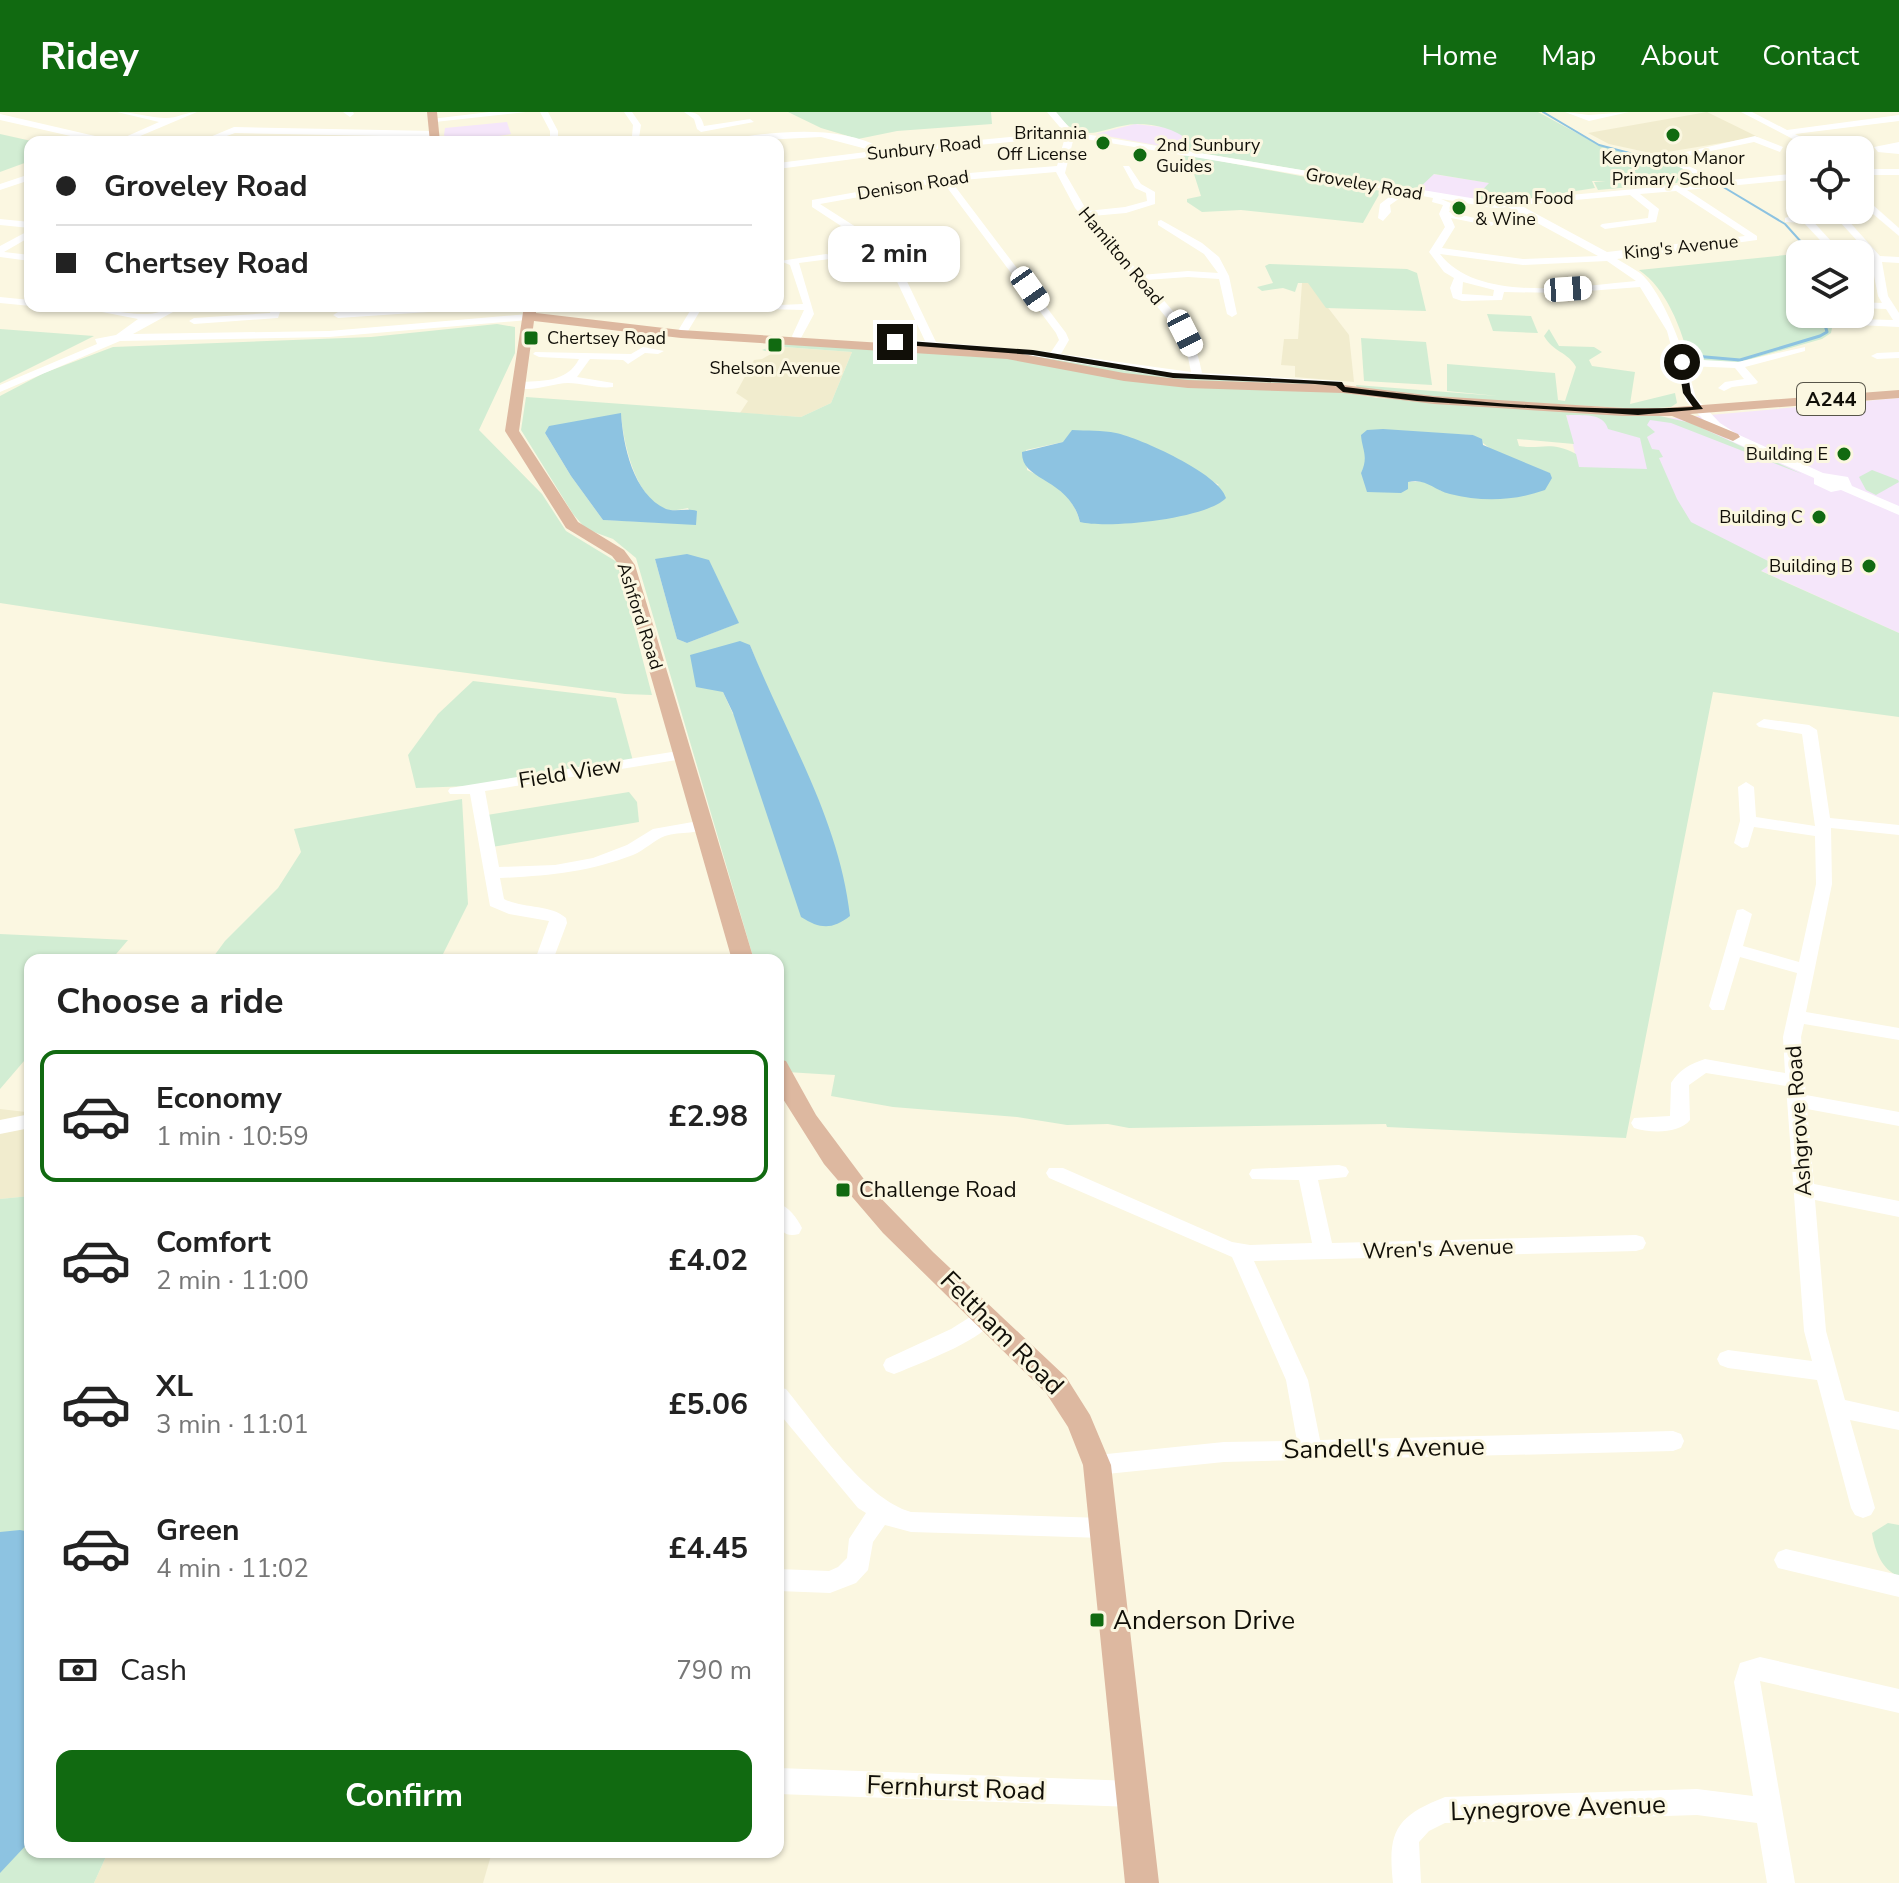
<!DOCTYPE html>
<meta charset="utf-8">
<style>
:root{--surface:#fff;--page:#f2f2f2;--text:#222;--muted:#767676;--line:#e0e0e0;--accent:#116a11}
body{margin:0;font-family:"Nunito Sans",sans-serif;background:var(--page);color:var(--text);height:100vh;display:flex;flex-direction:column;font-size:30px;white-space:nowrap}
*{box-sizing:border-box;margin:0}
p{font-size:26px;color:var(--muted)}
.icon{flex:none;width:44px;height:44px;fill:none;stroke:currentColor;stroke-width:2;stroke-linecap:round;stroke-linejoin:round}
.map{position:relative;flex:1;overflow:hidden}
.panel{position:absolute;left:24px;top:842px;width:760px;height:904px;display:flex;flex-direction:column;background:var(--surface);border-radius:16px;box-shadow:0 2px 6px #0004}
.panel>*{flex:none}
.hud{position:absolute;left:24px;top:24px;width:760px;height:176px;border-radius:16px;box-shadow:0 2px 6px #0004;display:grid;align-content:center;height:176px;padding:0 32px;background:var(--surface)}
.controls{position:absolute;left:1786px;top:24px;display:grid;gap:16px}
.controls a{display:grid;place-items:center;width:88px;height:88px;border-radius:16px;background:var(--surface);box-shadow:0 2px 6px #0004;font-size:40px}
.end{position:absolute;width:36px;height:36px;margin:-18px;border:10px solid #110f08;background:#fff;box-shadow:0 0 0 4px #fff}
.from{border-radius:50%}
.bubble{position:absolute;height:56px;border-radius:16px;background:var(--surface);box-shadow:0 2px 6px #0004;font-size:26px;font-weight:700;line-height:56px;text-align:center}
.car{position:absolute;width:24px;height:48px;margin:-24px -12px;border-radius:10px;box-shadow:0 0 6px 2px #0007;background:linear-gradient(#fff 24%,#345 0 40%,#fff 0 76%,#345 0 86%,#fff 0)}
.hud b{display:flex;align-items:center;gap:28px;height:76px;font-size:30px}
.hud b+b{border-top:2px solid var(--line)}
.hud i{width:20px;height:20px;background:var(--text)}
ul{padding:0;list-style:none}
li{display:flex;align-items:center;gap:24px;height:132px;margin:0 16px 12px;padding:0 16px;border:4px solid transparent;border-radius:16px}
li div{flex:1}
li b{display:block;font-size:30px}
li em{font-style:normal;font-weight:700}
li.on{border-color:var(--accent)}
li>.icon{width:72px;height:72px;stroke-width:1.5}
h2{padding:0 32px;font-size:36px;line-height:96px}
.pay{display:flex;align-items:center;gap:20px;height:88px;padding:0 32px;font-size:30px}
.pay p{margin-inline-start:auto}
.action{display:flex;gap:16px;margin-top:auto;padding:16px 32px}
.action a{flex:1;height:92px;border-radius:16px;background:var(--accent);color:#fff;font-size:32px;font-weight:700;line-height:92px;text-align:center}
header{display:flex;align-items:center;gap:48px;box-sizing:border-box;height:112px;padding:0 40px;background:var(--accent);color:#fff}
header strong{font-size:38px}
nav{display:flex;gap:44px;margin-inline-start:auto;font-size:28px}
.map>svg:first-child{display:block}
.commercial{fill:#f5e6fa}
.built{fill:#f1ecce}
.green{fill:#d2edd3;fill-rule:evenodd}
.water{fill:#8dc3e1}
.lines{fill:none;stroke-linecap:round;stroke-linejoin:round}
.stream-far1{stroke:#8dc3e1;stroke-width:2}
.stream{stroke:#8dc3e1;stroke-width:3}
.minor{fill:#fff;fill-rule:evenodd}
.major{fill:#ddb8a0;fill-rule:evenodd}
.route{fill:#110f08}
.poi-dot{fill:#116a11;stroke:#fbf7e1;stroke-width:3}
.labels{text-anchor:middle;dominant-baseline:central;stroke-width:6;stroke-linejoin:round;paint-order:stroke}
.far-poi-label{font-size:18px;fill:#110f08;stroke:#fbf7e1;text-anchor:end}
.far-street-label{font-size:18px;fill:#110f08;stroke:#fbf7e1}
.shield{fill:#fbf7e1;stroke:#575549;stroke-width:2}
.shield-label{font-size:20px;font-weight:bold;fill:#110f08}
.street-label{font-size:22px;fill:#110f08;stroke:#fbf7e1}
.poi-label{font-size:22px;fill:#110f08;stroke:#fbf7e1;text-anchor:start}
.near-street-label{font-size:26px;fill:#110f08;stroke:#fbf7e1}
.near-poi-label{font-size:26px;fill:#110f08;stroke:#fbf7e1;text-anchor:start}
</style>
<header>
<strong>Ridey</strong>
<nav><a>Home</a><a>Map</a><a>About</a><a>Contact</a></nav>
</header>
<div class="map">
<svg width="1899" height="1771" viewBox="0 0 1899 1771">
<rect width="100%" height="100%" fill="#fbf7e1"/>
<g class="commercial">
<path d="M507 10 511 22 486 26V30H448L444 23 445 16Z"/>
<path d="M1135 12 1171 16 1191 29 1166 35 1096 22Z"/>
<path d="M1433 62 1490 71 1473 88 1417 78Z"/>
<path d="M1899 286V521L1684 424 1665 362 1578 355 1566 302 1676 306Z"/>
</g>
<g class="built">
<path d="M1707 0 1758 25 1655 42 1609 32 1588 21Z"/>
<path d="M1302 171H1309L1349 223 1354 270 1295 265V254L1281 253 1284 227H1298Z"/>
<path d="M783 235 852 240 831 291 801 305 740 301 748 289 736 281 754 248 762 247Z"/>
<path d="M30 996V1084L0 1087V997L26 1000Z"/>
<path d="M108 1740H492L483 1771H94Z"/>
</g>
<g class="green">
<path d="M788 0H991L992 12 897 19 858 27 821 16Z"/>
<path d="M1056 0H1538L1599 33 1666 49 1707 67 1645 75 1617 70 1630 75 1598 78 1594 70 1606 69H1592L1595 76C1555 82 1514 92 1473 88L1489 71 1434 62 1417 78 1166 35 1190 29C1174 17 1157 12 1137 12 1103 13 1082 38 1056 0Z"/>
<path d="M0 22 36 30H30V49L0 60Z"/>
<path d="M1187 43 1209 47 1381 79 1363 111 1241 98 1202 100 1187 90V87L1201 84 1193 59 1177 56 1190 52 1180 45Z"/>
<path d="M1816 140 1800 142V202H1822L1832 216 1831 221 1822 227 1737 251 1689 248C1682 217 1666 176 1639 158Z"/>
<path d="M1269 152 1407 157 1417 161 1426 199 1326 196 1308 171H1298L1295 180 1283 176 1262 179 1257 175 1273 171 1265 154Z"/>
<path d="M1487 202 1531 204 1538 221 1493 219Z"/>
<path d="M497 212 515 215V241L479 318 542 382 566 419 617 450 652 583 625 582 385 550 0 491V284L44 261 113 235 371 225Z"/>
<path d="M0 217 94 224 0 271Z"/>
<path d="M1549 217 1559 234 1594 235 1602 240 1589 248 1592 254 1635 260 1630 292 1675 281 1677 291 1671 295 1643 297 1359 281 1356 273 1498 284 1447 279V252L1555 261 1558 288 1565 289 1576 255C1568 240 1553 240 1544 224Z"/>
<path d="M1361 226 1426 230 1432 273 1364 269Z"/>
<path d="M782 231 981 235 1157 262 1315 269 1347 281 1378 286 1660 304 1691 311 1802 362 1671 311 1650 308 1647 313 1655 320 1647 325 1652 337 1659 338 1663 345 1659 346 1677 387 1691 410 1772 451 1761 459 1899 521V605L1713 580 1626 1026 1387 1015 1386 1012 1129 1016 1108 1012 1067 1013 1017 1005 893 995 831 984 835 963 787 960 778 930V848H754L636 446 613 427 586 417 573 402 521 318 526 285 801 305 831 291 852 240 784 235 772 241 762 238ZM621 302C623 329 636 391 669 398 674 399 683 397 688 396L696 412 603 408 571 364 545 321ZM1566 303C1583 304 1603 300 1608 317L1640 326 1647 357 1579 355 1576 342C1550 328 1541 338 1519 334L1517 327 1574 332ZM1432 322 1473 323 1493 339 1549 361 1552 366 1441 379 1429 370H1408L1361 361 1365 353V333ZM1063 330 1149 333 1219 373 1160 407 1080 410C1072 381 1053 370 1027 358L1026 338ZM655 447 708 448 738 511 687 531 677 527ZM750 533 774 593 733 602 723 580Z"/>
<path d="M1872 358 1898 368 1899 370 1876 383 1866 378 1859 365Z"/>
<path d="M473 569 616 586 633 649 470 674 416 676 408 643 438 602Z"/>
<path d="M629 680 637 690 639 710 492 735 487 703Z"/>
<path d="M462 687 468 792 440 848H211L225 829 278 776 301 740 294 717Z"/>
<path d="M0 822 128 828 111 848H30V942L0 977Z"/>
<path d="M30 1084V1740H108L94 1771H0V1087Z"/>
<path d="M1888 1411 1899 1413V1464C1881 1458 1875 1438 1872 1421Z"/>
</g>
<g class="water">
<path d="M621 301C623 333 633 382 666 397 675 400 687 396 697 399L696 413 603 408 571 364 545 321 549 314Z"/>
<path d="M1383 317 1473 323 1482 327 1483 333 1550 361 1552 366 1545 378C1514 389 1482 390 1450 382 1433 378 1427 366 1408 370V377L1401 381 1367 380 1361 361C1369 344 1362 338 1361 323L1367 318Z"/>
<path d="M1072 318C1087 319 1102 318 1116 321 1140 326 1220 362 1226 386 1206 407 1108 417 1080 410 1069 365 1021 370 1022 340L1063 330Z"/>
<path d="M687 442 709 448 739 511 687 531 677 527 655 447Z"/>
<path d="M740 529 750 533C786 623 839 706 850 804 832 818 820 817 801 805L733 601 723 580 696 575 690 543Z"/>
<path d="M20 1418 30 1420V1729L0 1761V1420Z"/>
</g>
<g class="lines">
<g class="stream-far1">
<path d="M1543 0 1599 33 1675 53"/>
<path d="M1720 73 1785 112 1812 142"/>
<path d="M1820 202 1825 211"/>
</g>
<path class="stream" d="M1694 244 1740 248 1820 224 1827 220 1824 209"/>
<g class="minor">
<path d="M117 0C133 0 148 5 164 6 175 7 186 0 197 0L126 30H114L159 10Z"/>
<path d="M343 0H353L354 2 350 5Z"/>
<path d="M490 0H526L435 10 431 7Z"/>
<path d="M540 0H548L558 19V30H550V19Z"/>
<path d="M624 0H632L641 13 639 26 632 24 633 13Z"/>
<path d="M684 0C696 0 701 2 704 14L750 7 754 10 701 20 697 17 694 7Z"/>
<path d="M1047 0H1056L1073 20 1495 90 1711 70 1660 46 1755 24 1783 35 1780 40 1754 30 1673 47 1721 69 1800 61V67L1687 78 1757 124V128L1617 147C1625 152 1633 156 1640 161 1658 175 1678 223 1685 247L1738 250 1805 235V239L1745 255 1758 270 1756 272 1732 275 1724 279 1718 276 1725 270 1744 267 1735 256 1687 254 1696 286 1720 311 1737 322 1823 361 1848 365 1852 374 1899 394V403L1841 378 1831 380 1814 372V366L1729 328 1712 317 1686 289 1667 219 1640 175 1562 181 1504 180 1502 188 1462 189 1453 186 1450 176 1454 166 1444 160 1429 140 1445 115 1439 102 1443 93 1432 90 1433 86 1407 81 1390 93 1391 100 1383 109 1378 106 1380 92 1397 79 1074 25 1065 61 1087 99 1125 95 1147 89 1146 81 1135 76 1123 54H1129L1141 72 1155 80V92L1126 101 1092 104 1141 163 1188 159 1218 161 1204 142 1158 113V109L1161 108 1202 131 1219 145 1229 164 1237 202 1232 205 1227 202 1219 167 1188 165 1146 168C1174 201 1194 217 1202 261L1339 269 1349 277 1343 280 1335 275 1315 272 1173 266 1033 244 889 233 874 236V232L888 227 925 229 884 142 812 95V88L957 62 1057 54 1065 25 914 39 778 57V51L874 39 821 25 719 30C729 25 743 25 755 23 798 18 845 16 884 37L1064 20ZM1056 60 1075 96 1180 222 1186 236 1191 260 1061 242 1069 228 1066 221 951 69ZM943 70 1056 221 1059 228 1051 240 936 230 892 138 820 92ZM1676 79 1745 124 1607 140 1520 93 1630 83 1649 98 1648 106 1602 112 1600 114 1605 117 1656 110 1659 97 1640 82ZM1441 87 1495 96 1508 95 1598 144 1523 147 1442 136 1455 115 1451 106 1491 114 1496 111 1449 100 1453 92ZM1440 142 1523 153 1607 149 1636 169C1580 174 1478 192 1440 142ZM1463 170 1494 178 1493 184 1462 182Z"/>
<path d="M1565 0 1589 3 1629 0 1589 9Z"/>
<path d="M1741 0H1752L1787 18 1899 3V9L1795 22 1825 38H1814Z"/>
<path d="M0 2 108 27 112 30H97L0 8Z"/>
<path d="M234 15 434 19 438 22 434 25 235 21 210 30H198Z"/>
<path d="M1899 30V36H1895H1899V42L1878 40 1874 35Z"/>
<rect x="1860" y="57" width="39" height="6"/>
<path d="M30 62V68L0 78V72Z"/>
<path d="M1860 84 1864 85 1899 116V124L1860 91Z"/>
<path d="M1829 98H1839L1880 144 1899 145V151L1882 150 1888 184 1899 201V215L1858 213 1853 210 1858 207 1893 208 1886 197 1860 196V190L1882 191 1878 184 1870 143Z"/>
<path d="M1788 105 1810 106 1843 142H1833L1804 111 1785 110V106Z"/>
<path d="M0 107 30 110V116L0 113Z"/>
<path d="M30 118V125L4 140 30 143V149L0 145V134Z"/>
<path d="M826 142 830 143V147L799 151 814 202 801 226H793L792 224 804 198 764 197 759 194 803 192 790 153 780 149Z"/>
<path d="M0 185 30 188 31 194 0 191Z"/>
<path d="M71 194C96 194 124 203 147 202 160 202 171 194 184 194L133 222 329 219 528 202 533 205 528 208 329 225 120 229 0 280V273L97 232 95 227 116 223 138 207Z"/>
<path d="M272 194H282L278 206 194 212 189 209 194 206 270 201Z"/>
<path d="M426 194H479L474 197 338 206 333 203 338 200Z"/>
<path d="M693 194H703L685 224H677L676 222Z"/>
<path d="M643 235 664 239 658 242 645 241 628 252 623 248 590 247 577 265 613 271V275C598 277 583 271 568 271 551 271 528 283 512 273L518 270C540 269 567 271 579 247L539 245 533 242 535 240 631 242Z"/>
<path d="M1899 240V246L1877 247 1871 244 1877 241Z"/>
<path d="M1764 607 1809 613 1817 618 1830 706 1899 713V723L1831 716 1832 772 1806 900 1899 916V928L1804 912 1801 925 1806 983 1899 1000V1014L1807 997 1814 1072 1899 1089V1105L1815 1088 1826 1219 1845 1288 1899 1300V1318L1850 1308 1875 1396 1871 1403 1863 1406 1855 1403 1851 1396 1817 1268 1728 1256 1720 1253 1717 1247 1720 1241 1728 1238 1812 1249 1804 1219 1786 974 1706 961 1689 973 1690 1008C1679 1022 1650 1021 1634 1016L1631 1011 1634 1006 1670 1004 1671 971C1679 958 1690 952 1705 947L1785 961 1783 925 1797 861 1740 845 1724 898H1712L1709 894 1737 798 1743 797 1752 802 1743 834 1799 850 1816 772 1815 724 1754 715 1748 735 1742 736 1734 731 1740 709 1738 675 1746 670 1754 675 1756 705 1815 714 1802 622 1759 615 1756 612Z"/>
<path d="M684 638 692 643 689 646 485 679 499 755 555 753 593 746 627 733 653 717 704 708 712 713C701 723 680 719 665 724 654 728 645 738 633 743 589 760 547 764 500 766L504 787C523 797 550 792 566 806L567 811 553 848H535L549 809 509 802 490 794 470 682H450L448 679 450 676Z"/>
<path d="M30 1002V1016L0 1022V1008Z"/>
<path d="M1339 1053 1346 1055 1349 1060 1346 1065 1318 1068 1332 1131 1636 1123 1643 1125 1646 1131 1643 1137 1636 1139 1254 1149 1308 1268 1320 1328 1673 1319 1681 1322 1684 1329 1681 1336 1673 1339 1224 1350 1097 1363 1089 1360 1085 1353 1089 1346 1097 1343 1224 1330 1297 1329 1286 1268 1232 1145 1049 1066 1046 1061 1049 1056H1063L1232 1130 1250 1133 1312 1131 1299 1068 1252 1067 1249 1062 1252 1057Z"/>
<path d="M778 1091C789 1095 797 1106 802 1116L799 1122C777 1128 778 1107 778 1091Z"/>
<path d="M986 1195 994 1198 997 1204C984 1228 927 1248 902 1259L894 1262 886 1259 883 1253 886 1247 951 1217Z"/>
<path d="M778 1275 786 1277C817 1315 865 1387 911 1400L1103 1406 1111 1409 1115 1416 1111 1423 1103 1426 911 1420 885 1413 873 1430 868 1458 856 1471 830 1481 778 1479V1457L829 1459 838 1455 847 1446 849 1427 866 1401 858 1396 778 1300Z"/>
<path d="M1786 1437 1899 1463V1485L1778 1456 1774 1448 1778 1440Z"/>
<path d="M1760 1545 1899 1577V1601L1760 1569 1795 1771H1767L1757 1711 1697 1703 1445 1711 1429 1719 1419 1730 1421 1771H1393C1387 1718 1397 1704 1445 1685L1697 1677 1753 1684 1734 1570 1740 1551Z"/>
<path d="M778 1656 1133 1669 1142 1673 1146 1682 1142 1691 1133 1695 778 1682Z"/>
</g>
<g class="major">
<path d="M427 0H437L440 30H430Z"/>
<path d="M524 194H536V201L681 218 1007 239 1124 261 1188 268 1343 273 1434 284 1623 296H1664L1899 278V286L1690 302 1738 322 1740 325 1733 329 1672 304H1623L1434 292 1343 281 1188 276 1124 269 1007 247 681 226 534 209 519 319 578 410 624 438 635 453 754 848H732L619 453 612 444 566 416 505 319Z"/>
<path d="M778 947 786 949 816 1003 869 1074 933 1140 1066 1265 1090 1303 1111 1353 1159 1771H1125L1083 1353 1068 1315 1046 1281 883 1121 824 1052 778 979Z"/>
</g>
</g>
<path class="route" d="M895 228 1033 238 1173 261 1342 270 1345 275C1459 289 1578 301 1693 295L1683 281 1678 250 1682 248 1686 250 1691 281 1703 297 1638 303 1417 289 1343 280 1336 274 1315 272 1173 266 1033 243 892 232Z"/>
<g class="poi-dot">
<circle cx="1673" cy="23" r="8"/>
<circle cx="1103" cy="31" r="8"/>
<circle cx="1140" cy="43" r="8"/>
<circle cx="1459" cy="96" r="8"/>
<rect x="523" y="218" width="16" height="16" rx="4"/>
<rect x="767" y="225" width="16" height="16" rx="4"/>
<circle cx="1844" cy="342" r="8"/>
<circle cx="1819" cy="405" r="8"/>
<circle cx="1869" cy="454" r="8"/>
<rect x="835" y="1070" width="16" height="16" rx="4"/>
<rect x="1089" y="1500" width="16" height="16" rx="4"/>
</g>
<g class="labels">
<g class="far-poi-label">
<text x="1087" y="21">Britannia<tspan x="1087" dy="21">Off License</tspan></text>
<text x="1156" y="33" text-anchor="start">2nd Sunbury<tspan x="1156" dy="21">Guides</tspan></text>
<text x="1673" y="46" text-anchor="middle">Kenyngton Manor<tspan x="1673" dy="21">Primary School</tspan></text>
<text x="1475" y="86" text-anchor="start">Dream Food<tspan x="1475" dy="21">&amp; Wine</tspan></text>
<text x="547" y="226" text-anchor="start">Chertsey Road</text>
<text x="775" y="256" text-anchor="middle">Shelson Avenue</text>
<text x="1828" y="342">Building E</text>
<text x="1803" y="405">Building C</text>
<text x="1853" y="454">Building B</text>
</g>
<g class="far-street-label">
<text transform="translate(924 36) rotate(-6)">Sunbury Road</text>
<text transform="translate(1364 72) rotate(10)">Groveley Road</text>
<text transform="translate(913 73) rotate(-9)">Denison Road</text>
<text transform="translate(1681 135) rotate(-6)">King's Avenue</text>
<text transform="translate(1121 144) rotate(50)">Hamilton Road</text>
<text transform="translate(640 504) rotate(72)">Ashford Road</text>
</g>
<rect class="shield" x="1797" y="271" width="68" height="32" rx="6"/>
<g class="shield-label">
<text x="1831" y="287">A244</text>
</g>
<g class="street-label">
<text transform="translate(570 661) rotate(-9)">Field View</text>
<text transform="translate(1799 1009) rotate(-94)">Ashgrove Road</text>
<text transform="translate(1438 1137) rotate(-2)">Wren's Avenue</text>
</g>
<g class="poi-label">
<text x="859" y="1078">Challenge Road</text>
</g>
<g class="near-street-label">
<text transform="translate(1002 1221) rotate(45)">Feltham Road</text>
<text transform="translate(1384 1336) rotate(-1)">Sandell's Avenue</text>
<text transform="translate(956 1676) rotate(2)">Fernhurst Road</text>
<text transform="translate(1558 1696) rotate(-2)">Lynegrove Avenue</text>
</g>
<g class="near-poi-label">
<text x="1113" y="1508">Anderson Drive</text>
</g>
</g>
</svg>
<div class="controls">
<a><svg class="icon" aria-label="locate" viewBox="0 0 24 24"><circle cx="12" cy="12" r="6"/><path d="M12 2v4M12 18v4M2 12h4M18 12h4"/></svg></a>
<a><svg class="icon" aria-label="layers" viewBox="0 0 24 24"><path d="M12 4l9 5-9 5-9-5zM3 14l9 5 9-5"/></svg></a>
</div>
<i class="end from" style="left:1682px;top:250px"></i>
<i class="end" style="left:895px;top:230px"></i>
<div class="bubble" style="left:828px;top:114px;width:132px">2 min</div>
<i class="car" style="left:1030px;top:177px;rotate:145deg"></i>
<i class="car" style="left:1568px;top:177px;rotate:86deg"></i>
<i class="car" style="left:1185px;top:221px;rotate:153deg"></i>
<div class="hud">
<b><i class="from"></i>Groveley Road</b>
<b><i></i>Chertsey Road</b>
</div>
<section class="panel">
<h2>Choose a ride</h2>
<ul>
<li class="on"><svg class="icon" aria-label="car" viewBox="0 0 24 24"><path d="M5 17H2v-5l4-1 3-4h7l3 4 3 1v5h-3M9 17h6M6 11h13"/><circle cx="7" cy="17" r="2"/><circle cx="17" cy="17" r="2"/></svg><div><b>Economy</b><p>1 min · 10:59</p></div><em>£2.98</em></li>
<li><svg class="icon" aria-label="car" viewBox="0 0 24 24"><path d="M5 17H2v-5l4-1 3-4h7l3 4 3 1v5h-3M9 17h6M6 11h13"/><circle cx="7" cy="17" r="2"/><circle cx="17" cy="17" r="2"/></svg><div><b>Comfort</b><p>2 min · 11:00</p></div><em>£4.02</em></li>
<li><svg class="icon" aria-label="car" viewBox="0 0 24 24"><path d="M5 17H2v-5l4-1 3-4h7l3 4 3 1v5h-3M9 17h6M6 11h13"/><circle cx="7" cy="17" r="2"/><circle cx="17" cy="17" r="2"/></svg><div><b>XL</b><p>3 min · 11:01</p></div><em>£5.06</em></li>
<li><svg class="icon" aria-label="car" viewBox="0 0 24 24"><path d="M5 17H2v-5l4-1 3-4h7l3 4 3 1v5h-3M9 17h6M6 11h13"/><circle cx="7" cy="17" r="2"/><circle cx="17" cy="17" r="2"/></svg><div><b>Green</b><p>4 min · 11:02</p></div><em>£4.45</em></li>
</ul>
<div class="pay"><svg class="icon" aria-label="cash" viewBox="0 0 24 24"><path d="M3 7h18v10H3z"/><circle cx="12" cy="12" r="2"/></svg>Cash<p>790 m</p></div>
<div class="action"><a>Confirm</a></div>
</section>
</div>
